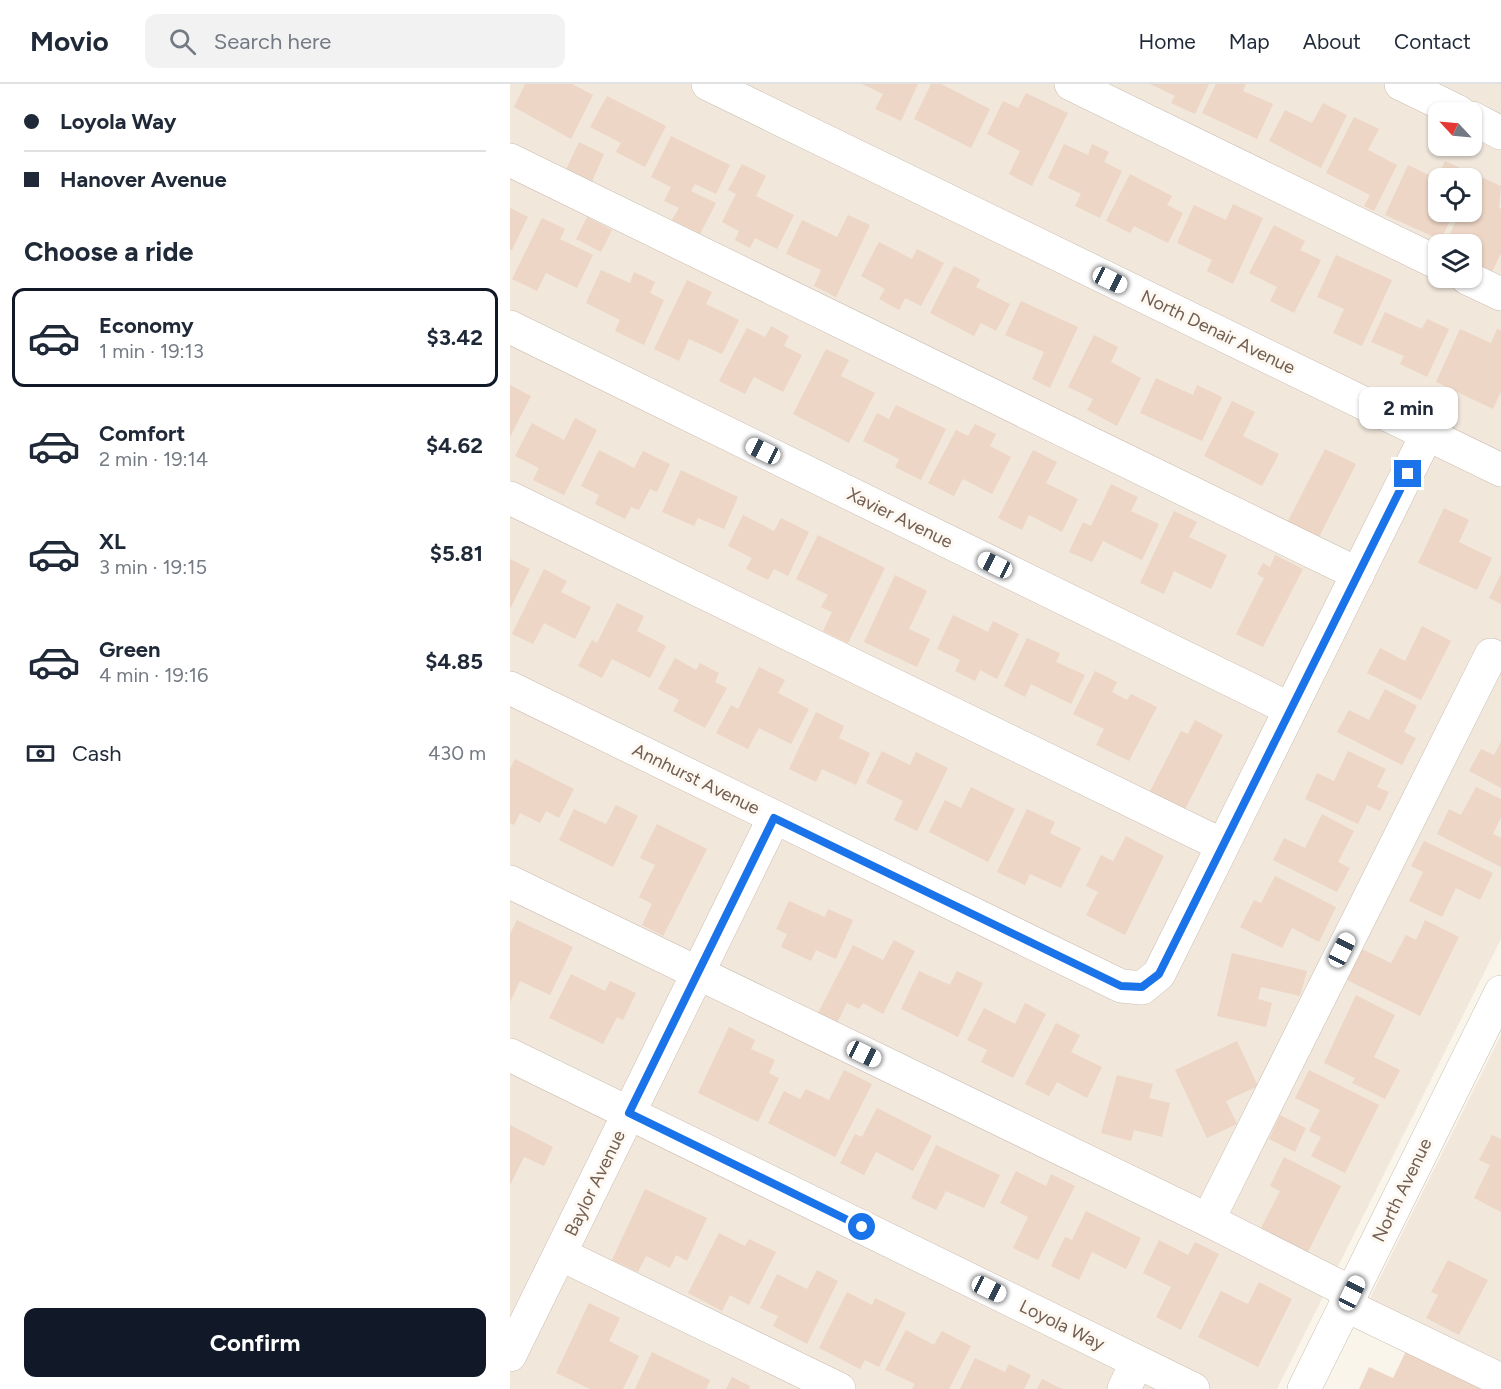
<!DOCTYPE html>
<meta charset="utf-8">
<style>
:root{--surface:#fff;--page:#f2f2f3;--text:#1f2937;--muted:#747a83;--line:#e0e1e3;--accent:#111827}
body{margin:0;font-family:Figtree,sans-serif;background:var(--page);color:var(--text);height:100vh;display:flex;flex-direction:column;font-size:22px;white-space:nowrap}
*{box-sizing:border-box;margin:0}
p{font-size:20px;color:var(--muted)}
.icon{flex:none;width:33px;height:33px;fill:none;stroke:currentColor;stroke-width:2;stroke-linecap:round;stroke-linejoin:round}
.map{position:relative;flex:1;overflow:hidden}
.panel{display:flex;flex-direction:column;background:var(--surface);width:510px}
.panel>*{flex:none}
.hud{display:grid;align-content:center;height:132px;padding:0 24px;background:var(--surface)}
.needle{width:39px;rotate:296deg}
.fabs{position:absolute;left:918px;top:18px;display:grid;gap:12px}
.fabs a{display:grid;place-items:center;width:54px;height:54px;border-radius:12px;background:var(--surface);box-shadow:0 2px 4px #0004;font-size:30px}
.end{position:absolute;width:27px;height:27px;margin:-14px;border:8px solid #1a73e8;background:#fff;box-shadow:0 0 0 3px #fff}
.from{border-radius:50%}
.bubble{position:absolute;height:42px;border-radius:12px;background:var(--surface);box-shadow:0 2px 4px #0004;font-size:20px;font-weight:700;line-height:42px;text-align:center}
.car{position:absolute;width:18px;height:36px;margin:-18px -9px;border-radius:8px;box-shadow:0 0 4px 2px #0007;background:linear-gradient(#fff 24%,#345 0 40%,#fff 0 76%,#345 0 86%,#fff 0)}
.hud b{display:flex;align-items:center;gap:21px;height:57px;font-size:22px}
.hud b+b{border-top:2px solid var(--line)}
.hud i{width:15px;height:15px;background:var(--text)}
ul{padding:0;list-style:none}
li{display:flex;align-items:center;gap:18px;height:99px;margin:0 12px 9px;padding:0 12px;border:3px solid transparent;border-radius:12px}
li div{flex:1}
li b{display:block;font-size:22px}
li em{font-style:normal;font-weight:700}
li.current{border-color:var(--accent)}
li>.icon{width:54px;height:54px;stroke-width:1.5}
h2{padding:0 24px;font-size:27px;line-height:72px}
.pay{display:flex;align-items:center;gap:15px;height:66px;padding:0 24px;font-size:22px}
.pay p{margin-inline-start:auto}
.primary-button{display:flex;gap:12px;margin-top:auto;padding:12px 24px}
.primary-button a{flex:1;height:69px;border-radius:12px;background:var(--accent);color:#fff;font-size:24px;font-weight:700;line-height:69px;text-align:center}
header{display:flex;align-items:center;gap:36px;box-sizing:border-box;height:84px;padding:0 30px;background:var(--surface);border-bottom:2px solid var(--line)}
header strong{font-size:28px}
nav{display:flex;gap:33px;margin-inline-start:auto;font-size:21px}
.search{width:420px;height:54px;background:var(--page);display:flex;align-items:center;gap:15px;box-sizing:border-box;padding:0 21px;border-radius:12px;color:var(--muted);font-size:22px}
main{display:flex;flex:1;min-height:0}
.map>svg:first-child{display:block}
.residential{fill:#f1e7db;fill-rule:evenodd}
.building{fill:#edd6c6}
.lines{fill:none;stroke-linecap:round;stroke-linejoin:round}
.minor-casing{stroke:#ccbeb2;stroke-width:34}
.minor{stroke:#fff;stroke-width:33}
.route{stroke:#1a73e8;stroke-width:8}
.labels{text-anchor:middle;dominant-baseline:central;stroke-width:6;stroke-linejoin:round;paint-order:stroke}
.street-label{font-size:18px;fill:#735e51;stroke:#fdf9f2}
</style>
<header>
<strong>Movio</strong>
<div class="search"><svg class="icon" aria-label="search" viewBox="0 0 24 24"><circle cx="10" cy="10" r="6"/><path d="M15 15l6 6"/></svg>Search here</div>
<nav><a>Home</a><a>Map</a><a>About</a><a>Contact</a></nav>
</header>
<main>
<section class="panel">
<div class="hud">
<b><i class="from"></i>Loyola Way</b>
<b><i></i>Hanover Avenue</b>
</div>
<h2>Choose a ride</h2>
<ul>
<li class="current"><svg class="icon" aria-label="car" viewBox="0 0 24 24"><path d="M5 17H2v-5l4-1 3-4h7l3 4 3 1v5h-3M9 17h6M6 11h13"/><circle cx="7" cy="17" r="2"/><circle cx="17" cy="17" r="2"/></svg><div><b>Economy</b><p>1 min · 19:13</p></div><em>$3.42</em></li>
<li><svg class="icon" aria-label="car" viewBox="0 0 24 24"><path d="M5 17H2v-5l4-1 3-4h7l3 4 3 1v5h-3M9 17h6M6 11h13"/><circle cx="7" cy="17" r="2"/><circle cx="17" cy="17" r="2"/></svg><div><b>Comfort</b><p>2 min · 19:14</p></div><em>$4.62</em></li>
<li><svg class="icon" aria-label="car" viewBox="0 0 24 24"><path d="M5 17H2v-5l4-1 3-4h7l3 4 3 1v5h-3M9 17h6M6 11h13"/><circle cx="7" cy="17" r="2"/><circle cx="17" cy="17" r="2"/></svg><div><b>XL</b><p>3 min · 19:15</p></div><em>$5.81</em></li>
<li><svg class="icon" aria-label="car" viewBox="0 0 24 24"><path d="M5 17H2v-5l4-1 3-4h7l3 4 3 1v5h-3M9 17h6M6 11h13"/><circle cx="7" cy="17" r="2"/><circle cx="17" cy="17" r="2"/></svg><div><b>Green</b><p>4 min · 19:16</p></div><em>$4.85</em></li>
</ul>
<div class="pay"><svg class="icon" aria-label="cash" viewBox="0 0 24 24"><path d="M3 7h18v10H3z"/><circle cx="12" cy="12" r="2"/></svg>Cash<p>430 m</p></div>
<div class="primary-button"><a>Confirm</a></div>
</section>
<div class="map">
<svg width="991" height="1305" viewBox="0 0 991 1305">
<rect width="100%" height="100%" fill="#faf5eb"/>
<g class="residential">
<path d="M0 0H991V855L767 1305H0ZM928 28H962V62H928ZM928 94H962V128H928ZM928 160H962V194H928Z"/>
<path d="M991 951V1286L857 1220Z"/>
</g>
<g class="building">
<path d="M15 0H62L83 11 61 55 4 23Z"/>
<path d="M352 0H408L391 37 365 25 373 10Z"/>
<path d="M421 0H431L480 25 461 64 404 35Z"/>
<path d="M640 0H699L685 30 661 19 665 12Z"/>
<path d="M706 0H736L733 7 763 20 747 55 692 29Z"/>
<path d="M516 9 558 29 522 102 499 90 510 67 477 50 493 17 508 24Z"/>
<path d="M97 12 156 42 135 83 106 68 111 59 80 43Z"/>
<path d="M813 19 837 31 811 84 759 57 775 26 802 39Z"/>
<path d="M844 33 869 45 858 66 887 81 864 127 854 122 860 111 816 89Z"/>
<path d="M161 52 220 81 206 110 185 100 181 107 206 119 190 150 162 136 169 124 154 117 161 103 141 93Z"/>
<path d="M69 58 94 70 81 100 55 88Z"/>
<path d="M554 60 578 71 582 60 599 68 594 78 612 87 590 134 565 122 571 110 538 94Z"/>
<path d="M935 77 961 89 959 94H928V128H944L931 156 875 131 898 81 927 95Z"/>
<path d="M232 80 256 92 246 112 284 131 267 165 245 154 240 164 225 156 229 147 212 138 226 110 218 106Z"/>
<path d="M620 90 662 112 657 121 673 129 658 159 624 142 620 149 596 137Z"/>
<path d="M967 91 991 102 989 124 991 125V169L982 188 962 178V160H952L938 154 950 128H962V104Z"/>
<path d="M723 120 753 134 723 200 697 187 702 176 667 159 684 121 716 136Z"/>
<path d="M0 124 18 133 2 166H0Z"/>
<path d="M338 131 360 141 326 213 304 202 311 186 276 170 292 136 327 153Z"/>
<path d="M77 133 102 146 91 168 66 155Z"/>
<path d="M32 134 55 145 50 155 83 171 67 204 36 189 27 207 2 195Z"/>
<path d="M764 141 795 157 790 166 811 176 784 229 760 217 767 203 739 189Z"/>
<path d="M369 158 402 175 407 165 434 179 411 222 395 214 389 226 369 215 375 205 351 192Z"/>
<path d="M826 171 882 196 852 262 823 249 834 225 807 213Z"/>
<path d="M444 182 470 195 466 203 500 220 486 247 471 239 464 252 420 229Z"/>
<path d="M91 186 120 199 124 188 145 198 140 209 154 216 134 261 105 247 110 236 76 219Z"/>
<path d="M177 196 202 208 196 220 229 236 212 270 179 255 169 277 144 265Z"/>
<path d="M511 217 568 243 540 304 522 295 534 268 495 251Z"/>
<path d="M875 228 912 245 917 235 939 245 917 293 890 280 894 272 861 258Z"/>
<path d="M261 242 279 252 274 262 292 271 273 308 244 293 235 310 209 297 237 244 255 253Z"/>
<path d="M950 245 981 259 987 245 991 246V307L983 325 926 298Z"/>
<path d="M584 251 608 263 601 278 631 294 607 342 577 326 583 315 558 303Z"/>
<path d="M316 265 339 276 331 292 365 309 339 359 283 330Z"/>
<path d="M646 294 683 311 687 301 712 313 692 357 630 329Z"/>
<path d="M0 301 21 312 0 353Z"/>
<path d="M722 317 745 328 733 352 769 370 752 402 694 372Z"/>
<path d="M386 321 436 345 411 396 385 383 389 375 353 357 367 329 379 335Z"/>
<path d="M65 334 87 346 54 411 23 396 29 384 5 372 22 339 54 356Z"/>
<path d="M465 340 486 350 480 362 501 373 482 410 453 395 444 412 418 399 446 346 458 352Z"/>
<path d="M815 365 846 380 807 457 776 441Z"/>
<path d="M89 366 124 384 133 367 160 380 147 408 140 405 129 426 121 423 115 435 85 420 89 411 71 402Z"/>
<path d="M523 366 547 378 536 399 568 415 552 448 519 431 512 446 488 434Z"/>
<path d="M171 386 228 413 214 445 188 434 184 442 152 428Z"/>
<path d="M601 400 628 413 621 427 649 440 632 476 593 457 582 478 559 468 573 438 581 442Z"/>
<path d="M934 424 959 436 949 458 982 474 967 506 908 479Z"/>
<path d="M664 427 687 438 679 453 717 471 701 505 664 487 654 510 630 499Z"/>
<path d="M233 431 264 447 271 434 299 448 278 492 264 485 258 496 236 485 242 474 218 462Z"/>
<path d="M308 451 375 484 338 559 313 547 322 528 311 523 318 511 286 495Z"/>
<path d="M765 471 793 485 753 563 726 550 754 494 747 490 753 479 760 483Z"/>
<path d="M0 475 20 485 0 525Z"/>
<path d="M34 485 57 497 51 508 81 523 65 555 34 539 23 560 2 550Z"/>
<path d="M991 490V520L979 514Z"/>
<path d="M385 491 417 507 399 545 420 555 407 583 354 558Z"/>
<path d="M107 519 134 532 127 547 156 562 140 594 102 575 92 594 68 582 82 556 87 559Z"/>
<path d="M443 531 478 548 483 537 509 550 487 595 470 586 465 597 445 587 450 576 427 565Z"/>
<path d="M912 542 941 557 911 616 857 589 870 564 895 577Z"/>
<path d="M517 554 550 569 546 578 575 591 561 620 521 600 515 613 494 602Z"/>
<path d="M165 574 186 586 190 579 209 589 205 598 217 604 195 644 163 627 169 616 148 605Z"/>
<path d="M249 583 275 596 268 609 299 625 281 660 249 644 238 665 206 649 221 621 228 625Z"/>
<path d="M585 587 607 598 602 608 617 616 621 610 647 623 619 677 586 661 594 645 563 630Z"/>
<path d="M875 605 907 622 894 648 906 654 892 681 827 648 839 626 859 636Z"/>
<path d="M306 628 334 642 329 654 360 669 346 701 312 685 306 698 279 685Z"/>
<path d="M685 636 713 651 673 729 638 711 671 647 678 650Z"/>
<path d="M991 658V704L959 687 971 665 984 671Z"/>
<path d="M372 667 400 681 406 668 438 684 407 747 384 736 393 717 356 699Z"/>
<path d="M838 667 876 685 867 703 879 708 870 727 857 721 848 740 795 715 807 689 824 697Z"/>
<path d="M5 675 64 705 49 734 36 727 30 739 10 729 4 741 0 739V685Z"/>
<path d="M461 703 505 725 478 778 419 748 435 716 451 724Z"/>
<path d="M966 703 991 715V733L983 750 991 754V783L927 750 939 725 951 731Z"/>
<path d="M106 721 128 732 103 783 49 756 64 725 96 740Z"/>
<path d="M517 725 545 738 540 749 571 764 551 804 520 790 515 801 487 788Z"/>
<path d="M812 730 844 747 828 778 840 784 827 808 763 776 774 754 795 764Z"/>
<path d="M147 740 197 765 153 852 132 841 142 820 129 813 145 781 130 774Z"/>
<path d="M616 752 654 772 615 851 576 831 588 808 576 802 591 771 603 777Z"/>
<path d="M914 757 983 789 970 816 946 804 932 833 899 817 913 788 901 782Z"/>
<path d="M765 792 826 823 809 858 782 844 772 864 730 843 744 816 751 819Z"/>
<path d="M279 817 315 833 318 825 343 836 326 875 306 866 301 877 271 863 277 850 266 845Z"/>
<path d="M7 836 63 863 40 911 10 897 0 918V850Z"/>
<path d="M915 836 949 853 910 932 835 895 850 864 881 879 896 851 906 856Z"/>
<path d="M384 856 405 867 373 930 353 919 349 925 337 919 324 945 305 935 343 861 373 876Z"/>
<path d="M722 869 797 887 790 912 751 903 748 915 762 919 756 943 707 932Z"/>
<path d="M409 887 440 901 447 887 473 899 448 953 391 925Z"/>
<path d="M61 890 95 907 100 897 126 909 113 936 107 933 93 960 39 934Z"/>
<path d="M846 911 885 931 864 973 890 986 875 1015 842 999 845 994 814 979Z"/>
<path d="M515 919 536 930 503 994 471 978 477 966 457 956 474 924 505 940Z"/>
<path d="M546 939 570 951 561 968 592 983 577 1014 547 998 539 1012 515 1000Z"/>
<path d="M219 943 245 956 241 965 265 976 259 989 269 994 248 1038 188 1009Z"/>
<path d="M727 957 748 1002 716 1017 727 1040 697 1054 665 986Z"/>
<path d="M334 986 362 1000 325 1073 258 1039 274 1007 290 1015 296 1005 319 1016Z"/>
<path d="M799 986 869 1021 835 1089 801 1072 811 1053 799 1047 810 1026 785 1014Z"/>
<path d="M607 991 643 1000 639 1014 660 1019 652 1053 624 1046 621 1057 591 1049Z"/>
<path d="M367 1024 422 1052 403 1087 366 1068 354 1091 330 1079 345 1050 352 1053Z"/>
<path d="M770 1031 796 1044 785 1068 759 1055Z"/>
<path d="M0 1041 43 1063 34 1082 14 1073 0 1101Z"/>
<path d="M982 1051 991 1055V1128L964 1114 980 1081 969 1076Z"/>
<path d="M426 1061 490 1091 474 1124 436 1107 426 1126 401 1114Z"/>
<path d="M774 1073 831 1102 796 1172 749 1148 770 1107 760 1102Z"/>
<path d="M506 1087 536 1102 541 1090 565 1102 528 1176 503 1164 518 1133 490 1119Z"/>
<path d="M135 1105 197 1134 177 1177 166 1171 160 1184 136 1172 128 1188 102 1176Z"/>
<path d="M576 1127 631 1154 616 1185 582 1168 569 1196 541 1182 555 1153 562 1156Z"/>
<path d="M209 1149 235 1162 239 1155 266 1168 239 1221 220 1211 212 1227 178 1209Z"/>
<path d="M649 1156 678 1171 685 1158 709 1170 671 1246 646 1233 661 1203 633 1189Z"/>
<path d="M938 1176 978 1196 949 1251 916 1234 928 1211 921 1208Z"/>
<path d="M307 1186 328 1197 297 1260 263 1242 268 1232 250 1224 267 1190 297 1205Z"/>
<path d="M749 1198 782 1215 748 1283 688 1253 711 1207 738 1220Z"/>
<path d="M337 1208 362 1221 365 1214 396 1229 369 1283 355 1276 350 1285 309 1264Z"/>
<path d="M79 1219 110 1234 99 1257 129 1272 113 1305H80L46 1289Z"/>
<path d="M396 1246 424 1261 432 1247 461 1262 439 1305H402L405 1300 375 1286Z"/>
<path d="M898 1263 988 1305H849L859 1283 883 1294Z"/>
<path d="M142 1268 200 1296 196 1305H125Z"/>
<path d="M465 1274 495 1288 499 1280 521 1291 514 1305H450Z"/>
<path d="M222 1293 240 1302 239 1305H216Z"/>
<path d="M532 1295 552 1305H527Z"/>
</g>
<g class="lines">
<g class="minor-casing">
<g id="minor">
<path d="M198 0 991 386"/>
<path d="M561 0 928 179"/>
<path d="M891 0 949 28"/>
<path d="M962 34 991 49"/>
<path d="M0 76 848 490"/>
<path d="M957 194 991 210"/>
<path d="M0 243 780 625"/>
<path d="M0 414 712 761"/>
<path d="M0 604 611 902 632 904 649 890 917 350"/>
<path d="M0 798 698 1136 842 1209"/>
<path d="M0 971 683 1305"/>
<path d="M698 1136 981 571"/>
<path d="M50 1170 329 1305"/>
<path d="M835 1221 991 1296"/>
<path d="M0 1271 264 734"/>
<path d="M614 1305 627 1278"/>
<path d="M794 1305 991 908"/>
</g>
</g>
<use href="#minor" class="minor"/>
</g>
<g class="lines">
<path class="route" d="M352 1143 119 1029 264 734 611 902 632 903 649 890 898 390"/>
</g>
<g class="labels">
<g class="street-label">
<text transform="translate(708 248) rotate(26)">North Denair Avenue</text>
<text transform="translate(390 434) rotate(26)">Xavier Avenue</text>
<text transform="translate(186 695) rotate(26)">Annhurst Avenue</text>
<text transform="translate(85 1099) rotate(-64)">Baylor Avenue</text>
<text transform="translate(892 1106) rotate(-64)">North Avenue</text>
<text transform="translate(552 1241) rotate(26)">Loyola Way</text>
</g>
</g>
</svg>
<div class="fabs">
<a><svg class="needle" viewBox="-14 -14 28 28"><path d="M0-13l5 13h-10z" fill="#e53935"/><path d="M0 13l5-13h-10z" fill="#747a83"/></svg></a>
<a><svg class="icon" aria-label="locate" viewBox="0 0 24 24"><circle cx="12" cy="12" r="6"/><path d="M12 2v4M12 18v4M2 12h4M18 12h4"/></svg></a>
<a><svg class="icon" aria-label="layers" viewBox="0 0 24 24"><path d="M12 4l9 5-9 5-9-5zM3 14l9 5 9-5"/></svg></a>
</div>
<i class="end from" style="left:352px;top:1143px"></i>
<i class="end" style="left:898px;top:390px"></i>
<div class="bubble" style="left:849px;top:303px;width:99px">2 min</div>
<i class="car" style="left:600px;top:196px;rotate:116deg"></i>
<i class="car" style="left:253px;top:367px;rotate:296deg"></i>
<i class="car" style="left:485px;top:481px;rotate:296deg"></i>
<i class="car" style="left:832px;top:866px;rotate:27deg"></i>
<i class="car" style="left:354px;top:970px;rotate:116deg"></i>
<i class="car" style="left:479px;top:1205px;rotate:116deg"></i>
<i class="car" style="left:842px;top:1209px;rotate:26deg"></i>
</div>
</main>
